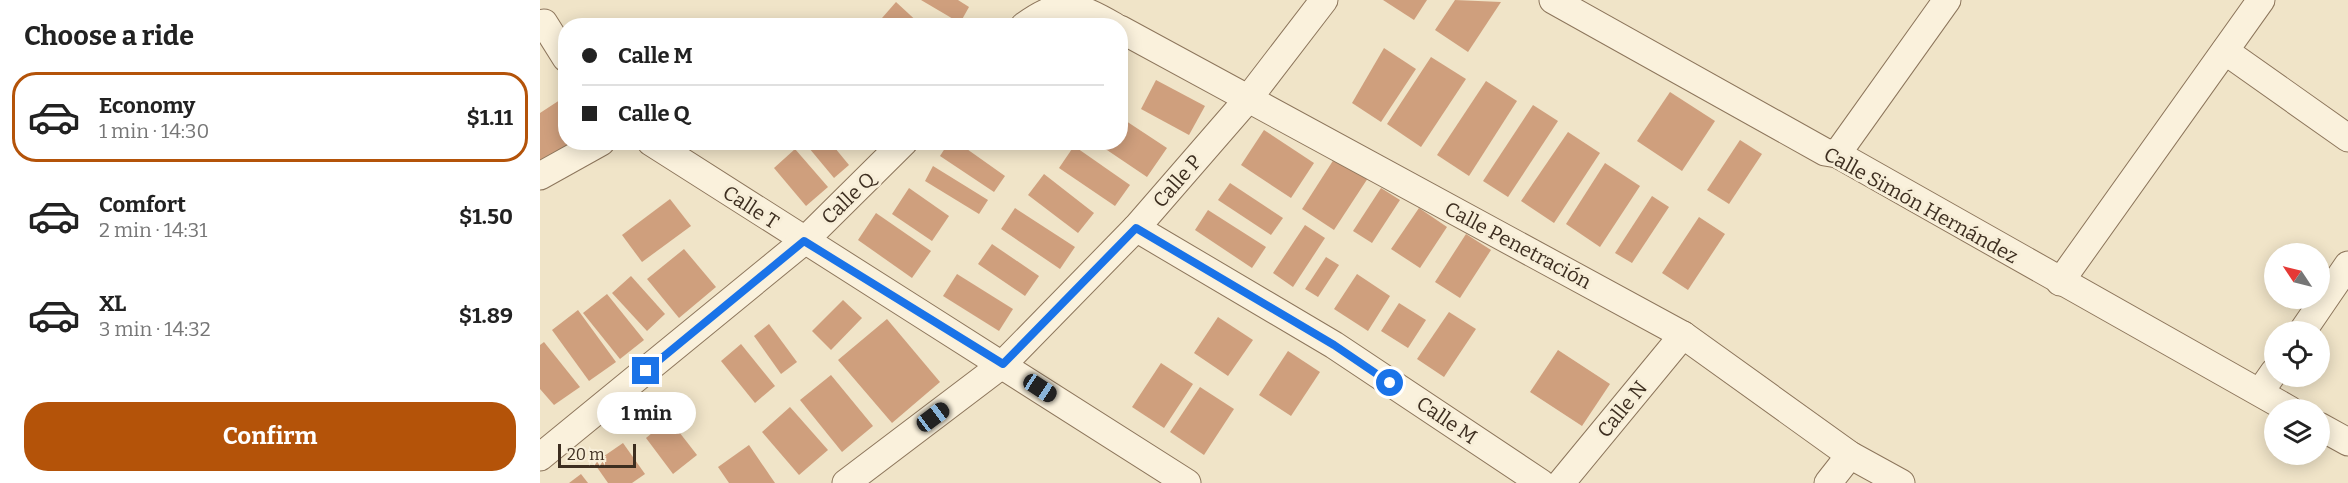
<!DOCTYPE html>
<meta charset="utf-8">
<style>
:root{--surface:#fff;--page:#f2f2f2;--text:#222;--muted:#767676;--line:#e0e0e0;--accent:#b45309}
body{margin:0;font-family:Bitter,serif;background:var(--page);color:var(--text);height:100vh;display:flex;flex-direction:column;font-size:22px;white-space:nowrap}
*{box-sizing:border-box;margin:0}
p{font-size:20px;color:var(--muted)}
.icon{flex:none;width:33px;height:33px;fill:none;stroke:currentColor;stroke-width:2;stroke-linecap:round;stroke-linejoin:round}
.map{position:relative;flex:1;overflow:hidden}
.details{display:flex;flex-direction:column;background:var(--surface);width:540px}
.details>*{flex:none}
.hud{position:absolute;left:18px;top:18px;width:570px;height:132px;border-radius:24px;box-shadow:0 3px 15px #0003;display:grid;align-content:center;height:132px;padding:0 24px;background:var(--surface)}
.needle{width:39px;rotate:305deg}
.buttons{position:absolute;left:1724px;top:243px;display:grid;gap:12px}
.buttons a{display:grid;place-items:center;width:66px;height:66px;border-radius:50%;background:var(--surface);box-shadow:0 3px 15px #0003;font-size:30px}
.scale{position:absolute;left:18px;bottom:15px;width:78px;box-sizing:border-box;padding-left:6px;border:3px solid #3d2e20;border-top:0;font-size:16px;line-height:21px;white-space:nowrap;color:#3d2e20;-webkit-text-stroke:4px #f7eed8;paint-order:stroke}
.end{position:absolute;width:27px;height:27px;margin:-14px;border:8px solid #1a73e8;background:#fff;box-shadow:0 0 0 3px #fff}
.from{border-radius:50%}
.bubble{position:absolute;height:42px;border-radius:21px;background:var(--surface);box-shadow:0 3px 15px #0003;font-size:20px;font-weight:700;line-height:42px;text-align:center}
.car{position:absolute;width:18px;height:36px;margin:-18px -9px;border-radius:8px;box-shadow:0 0 4px 2px #0007;background:linear-gradient(#222 24%,#8ab4d8 0 40%,#222 0 76%,#8ab4d8 0 86%,#222 0)}
.hud b{display:flex;align-items:center;gap:21px;height:57px;font-size:22px}
.hud b+b{border-top:2px solid var(--line)}
.hud i{width:15px;height:15px;background:var(--text)}
ul{padding:0;list-style:none}
li{display:flex;align-items:center;gap:18px;height:90px;margin:0 12px 9px;padding:0 12px;border:3px solid transparent;border-radius:24px}
li div{flex:1}
li b{display:block;font-size:22px}
li em{font-style:normal;font-weight:700}
li.current{border-color:var(--accent)}
li>.icon{width:54px;height:54px;stroke-width:1.5}
h2{padding:0 24px;font-size:27px;line-height:72px}
.action{display:flex;gap:12px;margin-top:auto;padding:12px 24px}
.action a{flex:1;height:69px;border-radius:24px;background:var(--accent);color:#fff;font-size:24px;font-weight:700;line-height:69px;text-align:center}
main{display:flex;flex:1;min-height:0}
.map>svg:first-child{display:block}
.building{fill:#cf9f7d}
.lines{fill:none;stroke-linecap:round;stroke-linejoin:round}
.minor-casing{stroke:#8d765c;stroke-width:29}
.minor{stroke:#faf1dc;stroke-width:27}
.route{stroke:#1a73e8;stroke-width:8}
.labels{text-anchor:middle;dominant-baseline:central;stroke-width:6;stroke-linejoin:round;paint-order:stroke}
.street-label{font-size:20px;fill:#3d2e20;stroke:#f7eed8}
</style>
<main>
<section class="details">
<h2>Choose a ride</h2>
<ul>
<li class="current"><svg class="icon" aria-label="car" viewBox="0 0 24 24"><path d="M5 17H2v-5l4-1 3-4h7l3 4 3 1v5h-3M9 17h6M6 11h13"/><circle cx="7" cy="17" r="2"/><circle cx="17" cy="17" r="2"/></svg><div><b>Economy</b><p>1 min · 14:30</p></div><em>$1.11</em></li>
<li><svg class="icon" aria-label="car" viewBox="0 0 24 24"><path d="M5 17H2v-5l4-1 3-4h7l3 4 3 1v5h-3M9 17h6M6 11h13"/><circle cx="7" cy="17" r="2"/><circle cx="17" cy="17" r="2"/></svg><div><b>Comfort</b><p>2 min · 14:31</p></div><em>$1.50</em></li>
<li><svg class="icon" aria-label="car" viewBox="0 0 24 24"><path d="M5 17H2v-5l4-1 3-4h7l3 4 3 1v5h-3M9 17h6M6 11h13"/><circle cx="7" cy="17" r="2"/><circle cx="17" cy="17" r="2"/></svg><div><b>XL</b><p>3 min · 14:32</p></div><em>$1.89</em></li>
</ul>
<div class="action"><a>Confirm</a></div>
</section>
<div class="map">
<svg width="1808" height="483" viewBox="0 0 1808 483">
<rect width="100%" height="100%" fill="#f0e4c8"/>
<g class="building">
<path d="M381 0H418L429 7 420 23Z"/>
<path d="M843 0H887L874 20Z"/>
<path d="M915 0 961 2 928 52 895 30Z"/>
<path d="M356 2 382 26H350L342 18Z"/>
<path d="M844 48 876 69 841 122 812 103Z"/>
<path d="M891 57 926 79 881 147 847 124Z"/>
<path d="M616 80 665 106 649 135 601 109Z"/>
<path d="M946 81 977 101 929 176 897 155Z"/>
<path d="M1130 92 1175 121 1142 171 1097 141Z"/>
<path d="M26 96V142H32L3 166 0 161V113Z"/>
<path d="M993 105 1018 121 968 197 943 181Z"/>
<path d="M583 119 627 148 607 177 564 148 567 142H580V123Z"/>
<path d="M724 130 774 163 751 198 701 165Z"/>
<path d="M1028 132 1060 153 1014 223 981 201Z"/>
<path d="M1200 140 1222 154 1189 204 1167 190Z"/>
<path d="M264 142H290L309 165 294 178Z"/>
<path d="M409 142H417L465 176 454 192 400 156Z"/>
<path d="M534 146 590 185 575 206 519 168Z"/>
<path d="M255 149 288 187 266 206 234 168Z"/>
<path d="M796 156 828 178 794 230 762 209Z"/>
<path d="M1065 163 1100 186 1060 247 1026 224Z"/>
<path d="M393 166 448 200 439 214 385 181Z"/>
<path d="M504 174 554 213 538 233 488 195Z"/>
<path d="M690 183 743 218 731 235 678 200Z"/>
<path d="M369 188 409 216 392 241 352 214Z"/>
<path d="M841 188 860 200 832 243 813 231Z"/>
<path d="M1112 196 1129 207 1092 263 1075 253Z"/>
<path d="M130 199 151 226 102 262 82 235Z"/>
<path d="M475 208 535 247 520 269 461 229Z"/>
<path d="M879 208 907 227 880 268 851 249Z"/>
<path d="M668 210 726 247 712 268 655 230Z"/>
<path d="M336 213 391 251 372 278 318 240Z"/>
<path d="M1159 217 1185 234 1148 290 1122 273Z"/>
<path d="M765 225 785 238 753 287 733 273Z"/>
<path d="M926 234 951 250 920 298 895 282Z"/>
<path d="M452 244 499 276 485 296 438 264Z"/>
<path d="M144 249 176 287 139 318 107 279Z"/>
<path d="M786 257 799 265 778 297 765 289Z"/>
<path d="M417 274 473 309 459 331 403 296Z"/>
<path d="M817 274 850 296 828 331 794 309Z"/>
<path d="M91 276 125 314 107 331 72 293Z"/>
<path d="M67 294 104 340 80 359 43 313Z"/>
<path d="M303 300 322 318 291 350 272 331Z"/>
<path d="M859 303 886 320 868 348 841 331Z"/>
<path d="M38 310 76 362 49 381 12 330Z"/>
<path d="M909 312 936 329 904 377 877 359Z"/>
<path d="M678 317 713 340 688 376 654 353Z"/>
<path d="M347 319 400 382 352 423 298 360Z"/>
<path d="M229 324 257 362 241 374 214 336Z"/>
<path d="M4 342 40 387 14 405 0 389V345Z"/>
<path d="M201 344 235 386 215 403 181 361Z"/>
<path d="M1018 350 1070 384 1042 426 990 392Z"/>
<path d="M748 351 780 372 751 416 719 395Z"/>
<path d="M621 363 653 384 624 428 592 407Z"/>
<path d="M291 375 333 426 302 452 260 400Z"/>
<path d="M660 387 694 409 664 455 630 432Z"/>
<path d="M250 407 288 450 259 475 222 432Z"/>
<path d="M129 419 157 455 133 474 106 438Z"/>
<path d="M83 443 105 474 92 483H68L54 463Z"/>
<path d="M209 445 235 483H189L178 467Z"/>
<path d="M41 474 48 483H29Z"/>
</g>
<g class="lines">
<g class="minor-casing">
<g id="minor">
<path d="M1013 0 1285 152 1297 154 1750 410"/>
<path d="M4 23 26 58"/>
<path d="M484 26C521 0 534 3 574 26"/>
<path d="M580 29 1143 335 1310 455 1361 483"/>
<path d="M1685 51 1808 138"/>
<path d="M111 142C289 257 469 368 647 483"/>
<path d="M1297 154 1407 0"/>
<path d="M0 176 61 142"/>
<path d="M596 228 794 345 1001 483"/>
<path d="M1520 282 1721 0"/>
<path d="M1762 332 1808 265"/>
<path d="M1720 392 1734 372"/>
<path d="M1779 426 1808 442"/>
<path d="M0 457 264 241 364 142"/>
<path d="M306 483 463 364 596 228 708 99 784 0"/>
<path d="M1021 483 1143 335"/>
<path d="M1288 483 1310 455"/>
</g>
</g>
<use href="#minor" class="minor"/>
</g>
<g class="lines">
<path class="route" d="M106 371 264 241 463 364 596 228 794 345 850 383"/>
</g>
<g class="labels">
<g class="street-label">
<text transform="translate(637 181) rotate(-49)">Calle P</text>
<text transform="translate(308 198) rotate(-44)">Calle Q</text>
<text transform="translate(1381 205) rotate(29)">Calle Simón Hernández</text>
<text transform="translate(211 207) rotate(33)">Calle T</text>
<text transform="translate(978 245) rotate(28)">Calle Penetración</text>
<text transform="translate(1082 409) rotate(-51)">Calle N</text>
<text transform="translate(907 420) rotate(34)">Calle M</text>
</g>
</g>
</svg>
<div class="buttons">
<a><svg class="needle" viewBox="-14 -14 28 28"><path d="M0-13l5 13h-10z" fill="#e53935"/><path d="M0 13l5-13h-10z" fill="#767676"/></svg></a>
<a><svg class="icon" aria-label="locate" viewBox="0 0 24 24"><circle cx="12" cy="12" r="6"/><path d="M12 2v4M12 18v4M2 12h4M18 12h4"/></svg></a>
<a><svg class="icon" aria-label="layers" viewBox="0 0 24 24"><path d="M12 4l9 5-9 5-9-5zM3 14l9 5 9-5"/></svg></a>
</div>
<div class="scale">20 m</div>
<i class="end from" style="left:850px;top:383px"></i>
<i class="end" style="left:106px;top:371px"></i>
<div class="bubble" style="left:57px;top:392px;width:99px">1 min</div>
<i class="car" style="left:500px;top:388px;rotate:123deg"></i>
<i class="car" style="left:393px;top:417px;rotate:53deg"></i>
<div class="hud">
<b><i class="from"></i>Calle M</b>
<b><i></i>Calle Q</b>
</div>
</div>
</main>
